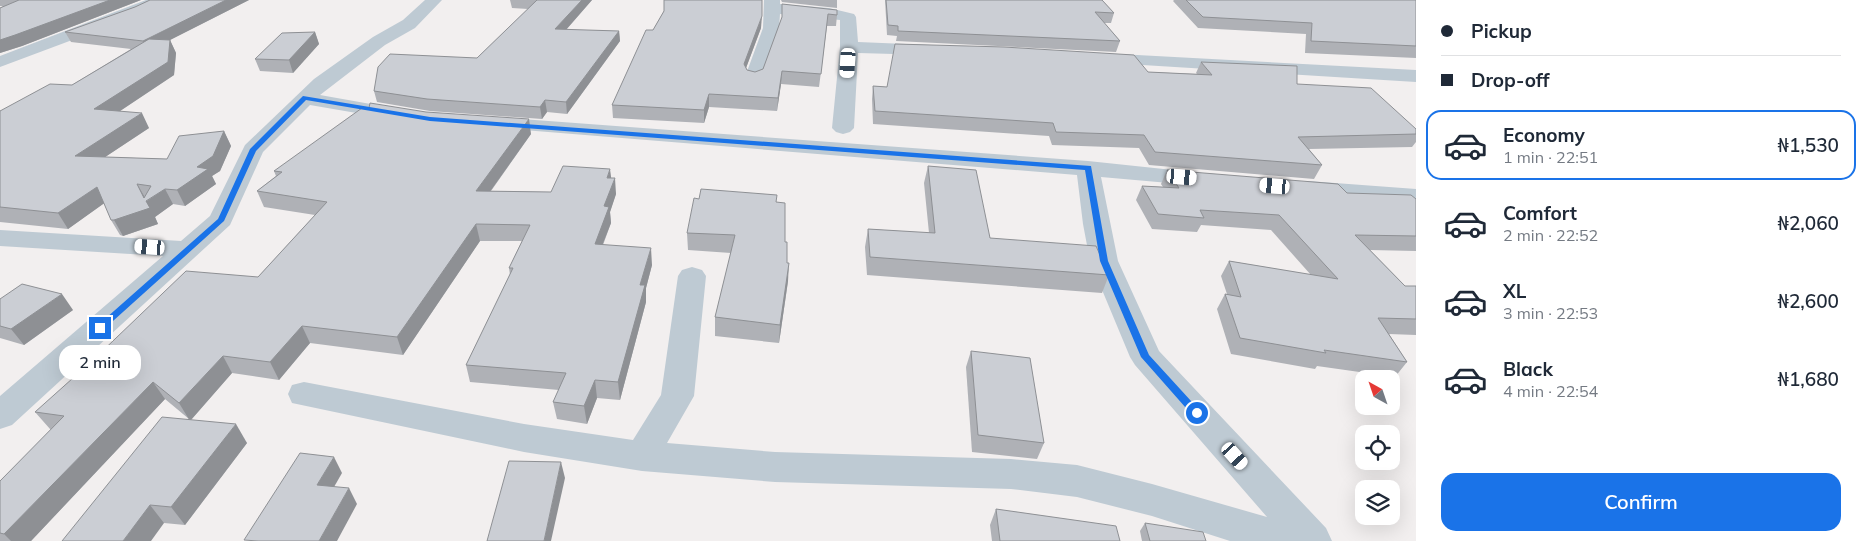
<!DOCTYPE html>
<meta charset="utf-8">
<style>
:root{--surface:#fff;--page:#f6f6f7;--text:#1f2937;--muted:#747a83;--line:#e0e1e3;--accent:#1a73e8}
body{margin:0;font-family:Mulish,sans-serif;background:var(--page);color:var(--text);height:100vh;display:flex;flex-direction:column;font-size:19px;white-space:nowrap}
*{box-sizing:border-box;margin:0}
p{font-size:16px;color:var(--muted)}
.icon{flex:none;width:28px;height:28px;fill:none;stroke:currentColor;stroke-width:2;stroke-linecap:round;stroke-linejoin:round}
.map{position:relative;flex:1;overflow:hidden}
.side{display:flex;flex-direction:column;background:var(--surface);width:450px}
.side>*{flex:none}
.banner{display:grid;align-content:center;height:110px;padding:0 25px;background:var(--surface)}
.needle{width:32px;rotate:320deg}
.buttons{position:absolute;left:1355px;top:370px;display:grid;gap:10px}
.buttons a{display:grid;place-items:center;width:45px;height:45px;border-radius:10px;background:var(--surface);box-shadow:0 5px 20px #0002;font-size:25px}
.end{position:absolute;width:22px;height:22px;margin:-11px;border:6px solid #1a73e8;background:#fff;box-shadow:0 0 0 2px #fff}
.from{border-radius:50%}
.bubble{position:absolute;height:35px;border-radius:15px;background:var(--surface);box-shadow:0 5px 20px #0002;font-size:16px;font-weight:600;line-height:35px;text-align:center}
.car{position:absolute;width:15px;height:30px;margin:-15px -8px;border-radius:6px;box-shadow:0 0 4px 1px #0007;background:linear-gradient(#fff 24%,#345 0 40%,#fff 0 76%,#345 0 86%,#fff 0)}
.banner b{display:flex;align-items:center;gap:18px;height:48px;font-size:19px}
.banner b+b{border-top:1px solid var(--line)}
.banner i{width:12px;height:12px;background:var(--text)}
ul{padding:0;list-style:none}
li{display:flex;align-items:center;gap:15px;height:70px;margin:0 10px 8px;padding:0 15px;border:2px solid transparent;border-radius:15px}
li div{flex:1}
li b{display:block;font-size:19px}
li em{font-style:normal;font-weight:600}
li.active{border-color:var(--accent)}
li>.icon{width:45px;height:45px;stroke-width:1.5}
.primary-button{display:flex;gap:10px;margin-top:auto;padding:10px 25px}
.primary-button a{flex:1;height:58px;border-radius:15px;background:var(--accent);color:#fff;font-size:20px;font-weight:600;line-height:58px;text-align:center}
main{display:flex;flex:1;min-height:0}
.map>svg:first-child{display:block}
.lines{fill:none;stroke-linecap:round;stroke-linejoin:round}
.street{fill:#becad3;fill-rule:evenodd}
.wall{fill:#afb1b6}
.shaded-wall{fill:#8e9094}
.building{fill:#cbced4;stroke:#8e9094;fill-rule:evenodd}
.route{fill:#1a73e8}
</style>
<main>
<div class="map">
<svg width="1416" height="541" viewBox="0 0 1416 541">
<rect width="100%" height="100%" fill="#f2efef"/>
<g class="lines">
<g class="street">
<path d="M146 0H167L164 3 139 15 0 67V56Z"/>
<path d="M425 0H442L415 28 385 45 320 95 410 111 413 115 410 119 403 121 310 105 263 152 230 225 12 425 0 429V396L163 256 0 246V230L181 241 210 216 245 145 314 79 373 37 403 20Z"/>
<path d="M764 0H780V4L829 8 854 14 856 17 858 42 930 45 936 46 939 50 936 54 930 55 858 53 854 128 850 132 843 134 836 132 832 128 840 47V20L780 14 779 28 763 77 761 81 754 83 747 81 745 77 763 28Z"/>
<path d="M1100 53 1416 70V82L1094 62 1091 58 1094 54Z"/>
<path d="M493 117 1088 161 1211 174 1215 179 1211 184 1203 186 1101 177 1118 261 1159 351 1326 528 1332 541H1230L1152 516 1077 497 1011 489 775 482 642 471 524 452 292 403 288 394 292 385 304 382 524 424 633 440 661 395 678 276 682 270 692 267 702 270 706 276 694 396 667 443 775 452 1011 459 1077 465 1152 484 1267 517 1135 365 1130 357 1090 261 1083 224 1077 175 486 127 483 123 486 119Z"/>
<path d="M1308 181 1416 189V203L1300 193 1296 188 1300 183Z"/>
</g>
</g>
<g class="wall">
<path d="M0 0H141L22 46 0 53V8L3 6H0Z"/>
<path d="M150 0H249L170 40 176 53 174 75 120 111 149 128 105 157 167 159 224 131 231 146 220 171 212 176 216 184 185 206 173 204 155 217 158 224 123 236 120 235 111 220 104 203 68 229 0 222V111L72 85 131 49 71 42 65 32 135 7Z"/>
<path d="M510 0H592L566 30 619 31 620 41 567 114 547 112 542 119 430 111 377 102 374 91 477 58 528 9 512 8Z"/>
<path d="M781 0H837V8L782 2Z"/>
<path d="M885 0H1102L1114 13 1111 23H1104L1120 41 1116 52 896 41 897 36 887 35Z"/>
<path d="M1174 0H1416V58L1305 53 1306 34 1198 28 1173 1Z"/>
<path d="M782 4 837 15 836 26H827L819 87 781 84 777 111 709 107 704 123 613 118 612 105 653 30 664 11 761 28 746 68 747 70 755 72 763 69 782 17Z"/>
<path d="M315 32 319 44 293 73 260 71 255 59Z"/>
<path d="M1201 62 1416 129V142L1412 147 1309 149 1322 165 1314 179 1149 165 1139 148 1052 145 1049 136 873 124 872 99 873 86 887 87 1148 72 1197 74 1196 73Z"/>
<path d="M531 134 491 191 551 192 611 178 616 194 610 212 611 223 603 245 652 265 646 288V302L620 400 597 398 587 424 557 419 553 402 559 390 470 382 466 365 510 275 509 268 522 241H480L403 355 310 343 279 380 232 373 191 420 247 443 185 525 164 523 62 541 189 419 165 399 31 541H0V481L51 430 50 429 35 412 258 277 315 215 264 207 257 191 276 176 274 171Z"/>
<path d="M928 166 990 238 1109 275 1102 293 867 275 865 247 868 229 929 233 924 183Z"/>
<path d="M1167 170 1347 193 1416 199V251L1370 250 1405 286H1416V335L1389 334 1407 362 1395 377 1317 366 1315 369 1231 354 1217 309 1225 294H1227L1221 276 1229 261 1311 275 1271 230 1201 225 1197 232 1152 229 1136 200 1142 186 1163 187 1161 184Z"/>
<path d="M776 202 785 242 787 263 788 281 779 343 715 336V317L731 253 688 250 687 233Z"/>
<path d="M0 299 73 310 24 345 0 338Z"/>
<path d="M971 351 1044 443 1037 459 972 452 966 367Z"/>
<path d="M996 509 1120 541H992L990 525Z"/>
<path d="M1145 523 1206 541H1142L1140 531Z"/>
</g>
<g class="shaded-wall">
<path d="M110 0H141L22 46 0 53V40Z"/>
<path d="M226 0H249L170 40 176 53 174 75 102 123 94 109 148 51 143 41Z"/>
<path d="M582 0H592L557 40 555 29Z"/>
<path d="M762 16 761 28 743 76 744 64Z"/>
<path d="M619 31 620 41 567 114 566 102Z"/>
<path d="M315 32 319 44 293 73 289 60Z"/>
<path d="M782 71 781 84 777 111 778 98Z"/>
<path d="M709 94V107L704 123V110Z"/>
<path d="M545 100 547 112 542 119 540 107Z"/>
<path d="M142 113 149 128 84 171 75 156Z"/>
<path d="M529 119 531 134 479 207 476 191Z"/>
<path d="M224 131 231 146 220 171 212 176 216 184 185 206 177 190 197 167Z"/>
<path d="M610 169 612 184 607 178Z"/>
<path d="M615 178 616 194 610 212 611 223 596 261 595 244 604 206Z"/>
<path d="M137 184 147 201 165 189 173 204 155 217 158 224 123 236 114 220Z"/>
<path d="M97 187 106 202 68 229 58 213Z"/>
<path d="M476 224 480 241 403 355 397 337Z"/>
<path d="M651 248 652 265 646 288V302L620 400 618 382 640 285Z"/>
<path d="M789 263 788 281 779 343 780 325Z"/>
<path d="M62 294 73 310 24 345 11 329Z"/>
<path d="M302 326 310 343 279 380 270 362Z"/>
<path d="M223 356 232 373 190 421 179 403Z"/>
<path d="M595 380 597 398 587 424 584 406Z"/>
<path d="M153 382 165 399 31 541H11L4 534Z"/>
<path d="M236 424 247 443 185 525 171 507Z"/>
<path d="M334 457 342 473 326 501 317 485Z"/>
<path d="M561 462 565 478 551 541H544Z"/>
<path d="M349 488 357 504 337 541H319Z"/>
<path d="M150 505 164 523 151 541H123Z"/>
</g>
<g class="building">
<path d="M19 0H110L15 35 0 40V8Z"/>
<path d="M150 0H226L143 41 65 32 135 7Z"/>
<path d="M537 0H582L555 29 619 31 566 102 545 100 540 107 427 99 374 91 378 67 390 54 477 58Z"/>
<path d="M664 0H762V16L744 64 747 70 755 72 763 69 782 17V4L837 10V15L828 14 821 74 782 71 778 98 709 94 704 110 612 105 646 30H653L664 11Z"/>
<path d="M886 0H1102L1114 13 1095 12 1120 41 898 31V26L888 25Z"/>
<path d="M1186 0H1416V46L1311 41 1312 23 1203 17Z"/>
<path d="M315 32 289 60 255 59 282 33Z"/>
<path d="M149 39 170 40 168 62 94 109 142 113 75 156 167 159 179 136 224 131 213 156 197 167 208 169 177 190 165 189 146 201 150 208 114 220H111L97 187 58 213 0 207V111L50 84 72 85ZM137 184 151 186 144 198Z"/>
<path d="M895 44 1004 47 1134 55 1148 72 1212 75 1201 62 1297 66V84L1371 88 1416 129V134L1298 137 1322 165 1155 152 1144 135 1056 132 1053 123 875 111 873 86 887 87Z"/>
<path d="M370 103 426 112 529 119 476 191 551 192 563 166 610 169 607 178H615L604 206 609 207 595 244 651 248 640 285H645L618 382 595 380 584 406 553 402 566 373 466 365 513 268H509L530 225 476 224 397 337 302 326 270 362 223 356 179 403 153 382 4 534 0 533V481L64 416 35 412 92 361 186 271 258 277 327 202 257 191 282 172 274 171 362 108H369Z"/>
<path d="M928 166 976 170 990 238 1096 246 1109 275 870 257 868 229 935 233Z"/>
<path d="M1167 170 1338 184 1347 193 1411 195 1416 199V236L1355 235 1405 286H1416V319L1378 318 1407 362 1324 350 1326 353 1240 338 1225 294 1241 297 1229 261 1338 279 1279 215 1200 210 1204 218 1158 214 1142 186 1179 188Z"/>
<path d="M701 189 777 195 776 202 785 203V242H787V263H789L780 325 715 317 735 235 687 233 694 198 699 199Z"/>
<path d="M22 284 62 294 11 329 0 326V299Z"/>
<path d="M971 351 1030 358 1044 443 978 435Z"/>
<path d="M162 417 236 424 171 507 150 505 123 541H62Z"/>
<path d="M300 453 334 457 317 485 349 488 319 541H258L244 540Z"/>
<path d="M509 461 561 462 544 541H487Z"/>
<path d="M996 509 1116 526 1120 541H1000Z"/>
<path d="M1145 523 1203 532 1206 541H1150Z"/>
</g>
<path class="route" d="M303 96 430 117 1091 166 1108 261 1149 355 1202 413 1200 416H1193L1141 357 1100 261 1085 170 430 121 306 100 256 151 224 221 103 330H97V326L218 219 250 149Z"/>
</svg>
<div class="buttons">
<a><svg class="needle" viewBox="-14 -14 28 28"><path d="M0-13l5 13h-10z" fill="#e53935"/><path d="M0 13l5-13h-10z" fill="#747a83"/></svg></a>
<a><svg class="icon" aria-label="locate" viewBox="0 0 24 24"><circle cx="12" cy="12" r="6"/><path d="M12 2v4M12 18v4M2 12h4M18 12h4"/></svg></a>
<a><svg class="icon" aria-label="layers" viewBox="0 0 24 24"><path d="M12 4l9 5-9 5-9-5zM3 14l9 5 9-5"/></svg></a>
</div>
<i class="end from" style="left:1197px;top:413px"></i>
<i class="end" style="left:100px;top:328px"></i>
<div class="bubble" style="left:59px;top:345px;width:82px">2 min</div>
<i class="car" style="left:848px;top:63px;rotate:184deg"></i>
<i class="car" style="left:1182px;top:177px;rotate:95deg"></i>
<i class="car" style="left:1275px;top:186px;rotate:275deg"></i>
<i class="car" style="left:150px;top:247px;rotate:274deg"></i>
<i class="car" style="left:1235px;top:456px;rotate:138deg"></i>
</div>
<section class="side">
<div class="banner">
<b><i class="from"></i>Pickup</b>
<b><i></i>Drop-off</b>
</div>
<ul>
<li class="active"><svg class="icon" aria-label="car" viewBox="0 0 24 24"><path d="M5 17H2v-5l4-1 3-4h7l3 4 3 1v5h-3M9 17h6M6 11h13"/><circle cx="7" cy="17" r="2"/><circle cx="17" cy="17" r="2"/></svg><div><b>Economy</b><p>1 min · 22:51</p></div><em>₦1,530</em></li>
<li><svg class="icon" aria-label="car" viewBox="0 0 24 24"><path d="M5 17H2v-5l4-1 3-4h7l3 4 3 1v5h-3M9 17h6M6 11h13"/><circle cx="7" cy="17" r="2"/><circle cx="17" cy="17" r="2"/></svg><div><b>Comfort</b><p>2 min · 22:52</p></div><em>₦2,060</em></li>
<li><svg class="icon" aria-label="car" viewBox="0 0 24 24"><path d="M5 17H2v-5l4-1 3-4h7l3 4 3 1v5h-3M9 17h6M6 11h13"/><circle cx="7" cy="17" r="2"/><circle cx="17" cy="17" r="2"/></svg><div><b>XL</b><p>3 min · 22:53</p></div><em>₦2,600</em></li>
<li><svg class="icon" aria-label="car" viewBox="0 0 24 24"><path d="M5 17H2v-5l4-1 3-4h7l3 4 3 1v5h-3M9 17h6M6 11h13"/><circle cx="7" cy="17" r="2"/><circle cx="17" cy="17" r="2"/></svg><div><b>Black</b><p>4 min · 22:54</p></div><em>₦1,680</em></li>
</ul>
<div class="primary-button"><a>Confirm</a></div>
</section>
</main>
